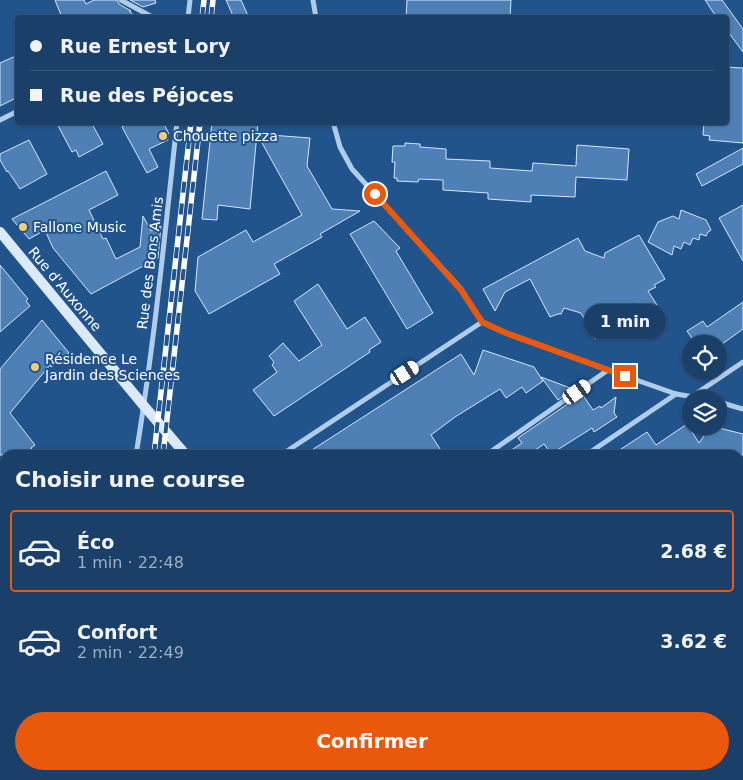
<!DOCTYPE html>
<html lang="fr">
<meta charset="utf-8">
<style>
:root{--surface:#1a3f69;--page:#274a71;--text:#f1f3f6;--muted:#9fafc0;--line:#38587d;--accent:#ea580c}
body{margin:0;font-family:"DejaVu Sans",sans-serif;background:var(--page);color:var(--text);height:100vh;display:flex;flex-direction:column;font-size:19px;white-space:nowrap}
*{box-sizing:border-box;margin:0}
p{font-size:16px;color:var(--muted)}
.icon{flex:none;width:28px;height:28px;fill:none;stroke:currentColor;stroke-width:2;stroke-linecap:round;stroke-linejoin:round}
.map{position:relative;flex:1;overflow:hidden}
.panel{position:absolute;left:0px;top:450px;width:744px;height:330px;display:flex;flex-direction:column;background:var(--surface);border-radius:15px 15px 0 0;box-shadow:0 1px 4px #0004,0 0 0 1px var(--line)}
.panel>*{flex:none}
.top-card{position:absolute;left:15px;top:15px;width:714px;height:110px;border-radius:5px;box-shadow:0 1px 4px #0004,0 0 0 1px var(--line);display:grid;align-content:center;height:110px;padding:0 15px;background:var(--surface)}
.tools{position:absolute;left:682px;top:335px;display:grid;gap:10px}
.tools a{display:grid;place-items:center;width:45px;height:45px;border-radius:50%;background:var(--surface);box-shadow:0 1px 4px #0004,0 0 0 1px var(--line);font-size:25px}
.end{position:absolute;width:22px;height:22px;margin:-11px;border:6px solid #ea580c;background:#fff;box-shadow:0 0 0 2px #fff}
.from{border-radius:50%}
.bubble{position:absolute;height:35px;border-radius:18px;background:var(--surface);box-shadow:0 1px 4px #0004,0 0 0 1px var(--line);font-size:16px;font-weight:700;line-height:35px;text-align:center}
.car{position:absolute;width:15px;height:30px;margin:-15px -8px;border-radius:6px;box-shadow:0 0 4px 1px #0007;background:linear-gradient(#fff 24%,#345 0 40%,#fff 0 76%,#345 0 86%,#fff 0)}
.top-card b{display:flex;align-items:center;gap:18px;height:48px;font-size:19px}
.top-card b+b{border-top:1px solid var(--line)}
.top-card i{width:12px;height:12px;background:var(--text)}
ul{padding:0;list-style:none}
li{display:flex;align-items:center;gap:15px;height:82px;margin:0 10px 8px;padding:0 5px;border:2px solid transparent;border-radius:5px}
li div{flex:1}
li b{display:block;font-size:19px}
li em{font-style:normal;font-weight:700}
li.active{border-color:var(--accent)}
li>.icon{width:45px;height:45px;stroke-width:1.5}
h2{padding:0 15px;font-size:22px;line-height:60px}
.action{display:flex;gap:10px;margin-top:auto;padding:10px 15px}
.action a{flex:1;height:58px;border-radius:30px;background:var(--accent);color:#fff;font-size:20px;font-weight:700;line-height:58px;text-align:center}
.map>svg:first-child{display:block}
.green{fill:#356ea9}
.building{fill:#4e80b5;stroke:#d4e6f8}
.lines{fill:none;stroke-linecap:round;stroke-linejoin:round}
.minor{stroke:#afcdeb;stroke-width:5}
.secondary{stroke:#dbe9f9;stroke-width:10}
.rail-casing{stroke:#fff;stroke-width:5.5}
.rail{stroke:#22548c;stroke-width:4;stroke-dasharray:11;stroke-linecap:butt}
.route{stroke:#ea580c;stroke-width:6}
.poi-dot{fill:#f7cc71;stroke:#22548c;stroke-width:2}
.labels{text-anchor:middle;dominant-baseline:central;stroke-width:4;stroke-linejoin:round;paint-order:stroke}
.poi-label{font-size:14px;fill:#fff;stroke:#22548c;text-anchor:start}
.street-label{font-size:14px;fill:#fff;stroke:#22548c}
</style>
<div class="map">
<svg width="743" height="780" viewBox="0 0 743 780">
<rect width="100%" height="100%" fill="#22548c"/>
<path class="green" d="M743 586V687L739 681V589Z"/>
<g class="building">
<path d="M55 0H84L86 4 94 0H117L119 4 131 11H129L137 18H56L61 15Z"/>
<path d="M130 0H155L156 3 143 7Z"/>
<path d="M226 0H241L249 18H234Z"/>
<path d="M407 0H511L510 18H406Z"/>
<path d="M705 0H722L743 29V52L726 29V18H717Z"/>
<path d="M18 55V97L0 106V63Z"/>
<path d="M726 67 743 68V143L709 140 710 136 703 135 704 122H726Z"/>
<path d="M56 122H91L103 144 79 157 76 150 72 152Z"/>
<path d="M130 122H163L169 134 166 135 168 140 149 149 158 167 147 173 122 127Z"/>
<path d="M212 122H258L250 209 218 205 217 220 202 219Z"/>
<path d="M257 134 310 138 307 166 332 209 360 211 320 234 322 237 274 264 280 274 209 314 195 291 198 257 246 230 253 242 302 215Z"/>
<path d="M29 140 47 174 20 189 8 171 7 172 0 160V154Z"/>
<path d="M405 143 420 144V147L446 149V159L490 161V168L532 171 533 163 576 166 577 145 629 149 627 180 576 177 575 197 531 195V202L488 199V193L443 190V180L419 179 418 182 397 181V178H394L395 162H392L393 146H405Z"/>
<path d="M743 148V164L702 186 696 174Z"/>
<path d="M106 171 118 195 89 210 103 239 106 238 116 259 140 247 143 216 151 231 161 226 158 258 91 294 53 248 45 230 29 239 12 219Z"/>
<path d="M743 205V261L719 218Z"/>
<path d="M681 210 706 220 711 230 708 232 706 236 700 234 699 240 693 238 690 245 684 242 681 249 674 246 672 255 648 242 658 222 673 216 679 219Z"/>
<path d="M374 221 400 248 396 251 433 313 407 329 350 234Z"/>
<path d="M639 235 665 279 654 285 656 287 648 291 657 305 646 313 640 303 617 316 621 324 595 339 581 313 564 308 561 314H558L550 317 530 279 505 292 495 311 483 289 578 238 585 251 604 258 605 253Z"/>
<path d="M0 265 28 299 26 301 30 306 0 332Z"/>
<path d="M318 284 347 329 365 317 381 342 369 350 370 352 274 416 253 390 277 372 272 365 274 362 269 356 283 343 299 361 322 345 294 301Z"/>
<path d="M743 302V329L722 344H696L687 331 703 321 707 327Z"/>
<path d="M42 320 69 353 51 367 50 365 10 413 35 445 31 448 37 455H0V369Z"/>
<path d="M483 350 534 367 543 381 526 393 522 387 506 398 500 389 455 417 431 435 444 455H304L461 354 474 375Z"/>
<path d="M541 377 573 389 558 400Z"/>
<path d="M582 394 593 410 600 406 601 408 616 397 614 413 617 417 594 432 592 428 551 454 544 444 528 455H504L522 443 518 438Z"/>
<path d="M687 424 699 443 711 426 743 434V455H612L647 432 656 445Z"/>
</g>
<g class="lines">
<g class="minor">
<path d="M121 0 154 18"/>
<path d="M313 0 316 18"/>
<path d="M188 18 190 0"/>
<path d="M0 120 18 111"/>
<path d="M333 122 340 147 352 169 461 289 482 322"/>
<path d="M482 322 506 333 608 370 676 394 706 399"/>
<path d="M694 395 743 362"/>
<path d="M719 402 743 409"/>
<path d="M136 455C154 345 165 234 177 122"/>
<path d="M281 455 482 322"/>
<path d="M486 455 608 370"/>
<path d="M586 455 676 394"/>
<path d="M269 780 273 775"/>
</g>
<g class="secondary">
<path d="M0 232 144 406 186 455"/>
<path d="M459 775 463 780"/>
</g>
<g class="rail-casing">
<g id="rail">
<path d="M202 18 204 0"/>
<path d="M211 18 213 0"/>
<path d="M154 455 191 122"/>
<path d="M163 455 200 122"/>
<path d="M145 775V780"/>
<path d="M153 775V780"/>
</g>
</g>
<use href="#rail" class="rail"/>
</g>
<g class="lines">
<path class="route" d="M375 194 461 290 482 322 506 333 625 376"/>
</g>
<g class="poi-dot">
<circle cx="163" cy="136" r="5"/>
<circle cx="23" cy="227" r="5"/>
<circle cx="35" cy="367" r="5"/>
</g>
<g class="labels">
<g class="poi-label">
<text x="173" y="136">Chouette pizza</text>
<text x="33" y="227">Fallone Music</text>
<text x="45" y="359">Résidence Le<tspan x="45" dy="16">Jardin des Sciences</tspan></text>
</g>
<g class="street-label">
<text transform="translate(150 263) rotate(-83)">Rue des Bons Amis</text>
<text transform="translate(65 289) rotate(50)">Rue d'Auxonne</text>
</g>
</g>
</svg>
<div class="tools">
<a><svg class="icon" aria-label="locate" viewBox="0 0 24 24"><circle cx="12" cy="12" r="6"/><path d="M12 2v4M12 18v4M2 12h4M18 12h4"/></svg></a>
<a><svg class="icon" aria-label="layers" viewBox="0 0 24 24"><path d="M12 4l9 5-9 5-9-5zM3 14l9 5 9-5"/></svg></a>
</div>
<i class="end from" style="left:375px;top:194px"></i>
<i class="end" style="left:625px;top:376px"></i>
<div class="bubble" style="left:584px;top:304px;width:82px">1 min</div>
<i class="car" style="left:405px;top:373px;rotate:57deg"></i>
<i class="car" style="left:577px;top:392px;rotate:55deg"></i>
<div class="top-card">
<b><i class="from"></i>Rue Ernest Lory</b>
<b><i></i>Rue des Péjoces</b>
</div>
<section class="panel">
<h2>Choisir une course</h2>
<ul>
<li class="active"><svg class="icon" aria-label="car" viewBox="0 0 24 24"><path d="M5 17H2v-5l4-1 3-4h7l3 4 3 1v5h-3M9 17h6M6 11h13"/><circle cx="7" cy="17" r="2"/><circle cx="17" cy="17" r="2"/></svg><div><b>Éco</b><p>1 min · 22:48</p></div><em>2.68 €</em></li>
<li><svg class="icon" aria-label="car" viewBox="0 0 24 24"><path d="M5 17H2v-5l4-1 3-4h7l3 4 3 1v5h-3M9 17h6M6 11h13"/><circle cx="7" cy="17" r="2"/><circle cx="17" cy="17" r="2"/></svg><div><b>Confort</b><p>2 min · 22:49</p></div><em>3.62 €</em></li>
</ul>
<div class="action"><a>Confirmer</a></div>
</section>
</div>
